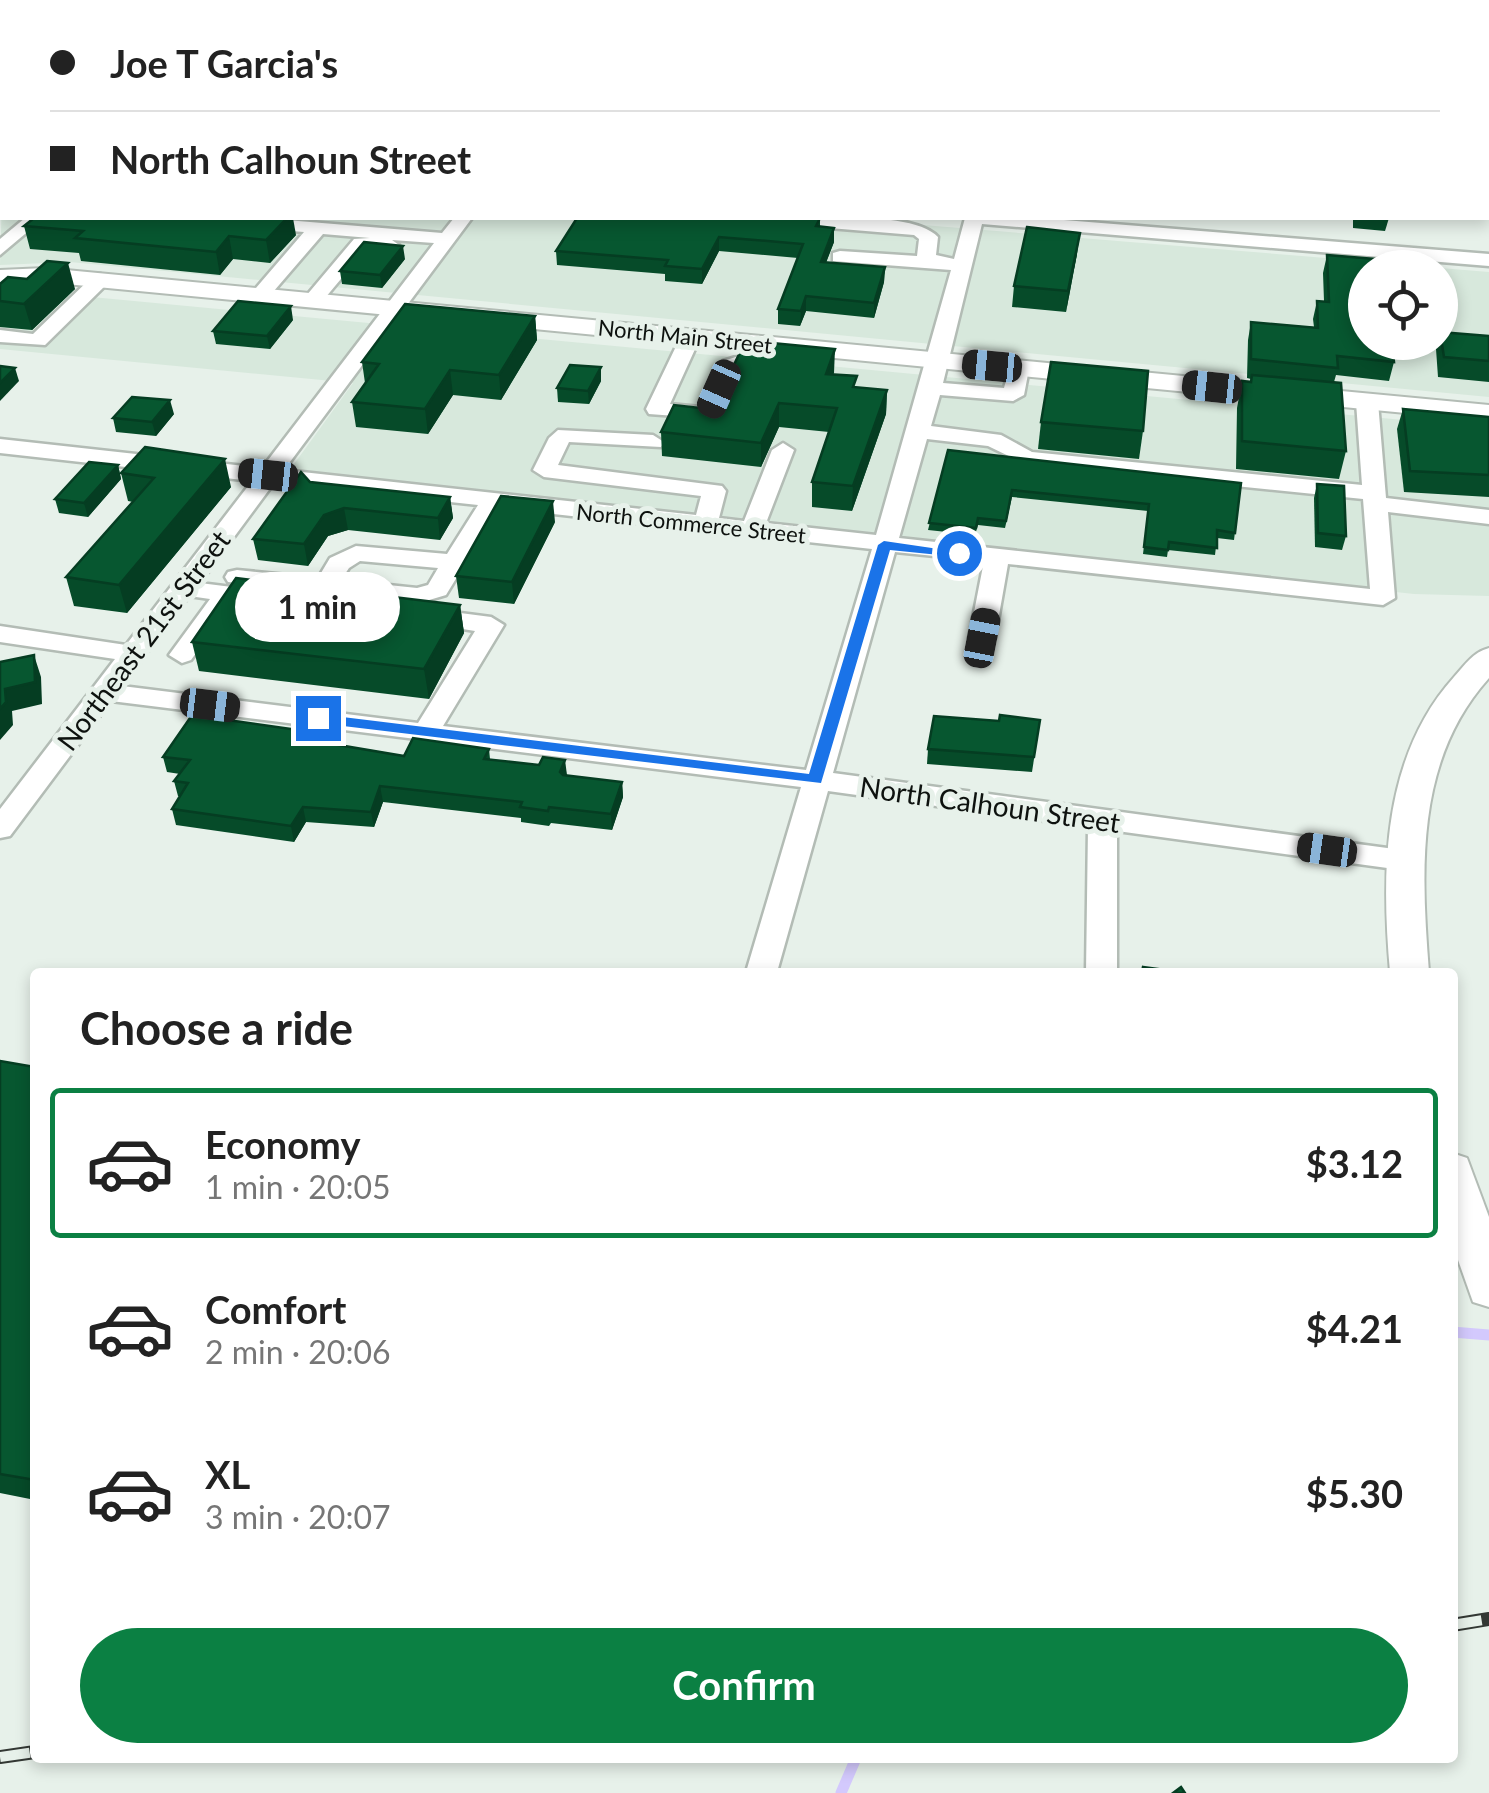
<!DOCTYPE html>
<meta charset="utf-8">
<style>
:root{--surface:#fff;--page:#f6f6f6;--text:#222;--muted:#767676;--line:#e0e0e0;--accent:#0b8043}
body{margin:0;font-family:Lato,sans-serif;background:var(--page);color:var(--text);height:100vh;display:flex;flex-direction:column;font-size:38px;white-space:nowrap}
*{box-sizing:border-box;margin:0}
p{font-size:32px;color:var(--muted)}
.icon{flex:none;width:55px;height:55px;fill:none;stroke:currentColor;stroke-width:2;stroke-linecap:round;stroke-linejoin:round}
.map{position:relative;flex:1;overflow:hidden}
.sheet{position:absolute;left:30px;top:968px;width:1428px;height:795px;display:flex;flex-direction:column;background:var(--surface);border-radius:10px;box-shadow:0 5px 15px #0003}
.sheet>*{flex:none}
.banner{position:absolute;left:0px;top:0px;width:1490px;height:220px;box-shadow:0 5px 15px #0003;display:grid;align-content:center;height:220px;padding:0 50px;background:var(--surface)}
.buttons{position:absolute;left:1348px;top:250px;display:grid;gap:20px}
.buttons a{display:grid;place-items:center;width:110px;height:110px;border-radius:50%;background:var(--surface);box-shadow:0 5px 15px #0003;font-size:50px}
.end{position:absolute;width:45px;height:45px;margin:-22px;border:12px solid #1a73e8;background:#fff;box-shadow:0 0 0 5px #fff}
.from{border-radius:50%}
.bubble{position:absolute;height:70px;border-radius:35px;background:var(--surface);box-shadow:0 5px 15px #0003;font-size:32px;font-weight:700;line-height:70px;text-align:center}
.car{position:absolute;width:30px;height:60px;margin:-30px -15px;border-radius:12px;box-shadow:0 0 8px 2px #0007;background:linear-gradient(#222 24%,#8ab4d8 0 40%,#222 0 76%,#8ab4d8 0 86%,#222 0)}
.banner b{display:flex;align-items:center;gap:35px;height:95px;font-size:38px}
.banner b+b{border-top:2px solid var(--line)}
.banner i{width:25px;height:25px;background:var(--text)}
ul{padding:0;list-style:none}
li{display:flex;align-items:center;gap:30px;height:150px;margin:0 20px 15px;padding:0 30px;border:5px solid transparent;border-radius:10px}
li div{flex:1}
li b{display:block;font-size:38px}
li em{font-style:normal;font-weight:700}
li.active{border-color:var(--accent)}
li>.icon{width:90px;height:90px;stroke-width:1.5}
h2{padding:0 50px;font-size:45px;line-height:120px}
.button{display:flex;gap:20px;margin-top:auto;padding:20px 50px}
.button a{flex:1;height:115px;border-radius:60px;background:var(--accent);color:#fff;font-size:40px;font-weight:700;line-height:115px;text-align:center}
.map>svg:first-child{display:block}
.built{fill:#d7e8dc}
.green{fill:#96ecb4}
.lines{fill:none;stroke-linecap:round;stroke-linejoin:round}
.stream{stroke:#d3c9fd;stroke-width:11}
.minor-casing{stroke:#b3bcb5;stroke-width:5}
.major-casing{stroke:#b3bcb5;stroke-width:4}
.minor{fill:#fff;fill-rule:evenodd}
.major{fill:#fff;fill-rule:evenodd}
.rail-casing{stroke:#333834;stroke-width:14}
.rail{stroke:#e7f1ea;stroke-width:10;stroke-dasharray:30;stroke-linecap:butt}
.wall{fill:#064b29}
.shaded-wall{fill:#053d22}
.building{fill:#075730;stroke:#053d22;stroke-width:2.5}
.route{fill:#1a73e8}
.labels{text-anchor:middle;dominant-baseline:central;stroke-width:10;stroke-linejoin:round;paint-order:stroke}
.far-street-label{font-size:22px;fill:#0e120f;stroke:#e7f1ea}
.street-label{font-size:28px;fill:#0e120f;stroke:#e7f1ea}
</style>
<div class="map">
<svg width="1489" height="1793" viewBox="0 0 1489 1793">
<rect width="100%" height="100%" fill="#e7f1ea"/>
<g class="built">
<path d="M2 198V218H837L1436 267 1365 268V342H1440V268L1489 272V397L70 262 0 265Z"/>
<path d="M28 291 1489 428V596L1414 594 289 471 353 383 0 349V293Z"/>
</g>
<path class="green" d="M0 0H197L2 2 0 159Z"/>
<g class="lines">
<g class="stream">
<path d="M1452 1332 1489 1335"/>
<path d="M841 1793 856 1758"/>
</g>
<g class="minor-casing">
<g id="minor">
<path d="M1477 0H1489V4L1478 2Z"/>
<path d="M1488 56 1489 57V72L1488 71Z"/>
<rect x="1488" y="134" width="1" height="10"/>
<path d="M25 218H44L0 255V239Z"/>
<path d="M194 218H262L442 233 454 218H472L284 470 696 515 701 496 544 477 533 470 549 438 558 430 653 435 664 442 661 447 569 442 558 465 722 486 726 491 719 518 744 521 772 450 783 443 794 450 766 523 876 535 951 270 833 261V253L840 251 917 256 919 239 914 235 781 224 772 218C810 218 914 210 938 237L936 255 954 259 965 218H1039L1489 254V266L982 224 943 383 1004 388 1009 369 1019 363 1029 369 1024 395 1013 401 940 395 931 426 1001 435 1032 452 1362 485 1356 402 1367 396 1378 402 1386 498 1489 510V524L1388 512 1395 598 1383 605 1008 564 995 638 982 646 969 638 984 561 895 552 833 773 1402 850 1412 853 1417 860 1412 867 1402 870 1117 831V972H1086L1088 827 828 791 777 972H746L801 787 111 701 10 836 0 838V809L115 659 0 642V626L126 645 252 481 0 453V439L262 468 434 243 392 240 399 245 397 249H366L320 304H306V296L354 239 370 238 323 234 267 299 260 301 250 295 304 232 203 224ZM927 439 988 446 1027 465 1363 499 1370 589 899 538ZM274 483 478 505 447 554 356 546 330 558 318 578 237 570 228 572 225 577 228 582 419 603 446 595 499 508 872 549 806 770 443 726 504 625 491 617 422 608 413 611 409 616 413 621 475 631 418 723 122 686 189 596 210 599 169 655 182 663 191 660 232 604 229 601 272 602 275 597 272 592 200 583ZM360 561 438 568 428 585 417 588 341 580 349 568Z"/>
<path d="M100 274 107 276V284L45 345 0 342V330L33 334 93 276Z"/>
<path d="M691 330 701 336 670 404 700 407 723 361 739 356 748 339H762L765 343 754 364 739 369 716 419 649 414 646 409 681 336Z"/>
</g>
</g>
<g class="major-casing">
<g id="major">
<path d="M45 268 1489 405V421L45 282 0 284V270Z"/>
<path d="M1489 648V678C1415 760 1421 869 1429 972H1390C1381 871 1382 757 1454 677 1465 665 1473 652 1489 648Z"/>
<path d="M1452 1153 1467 1158 1489 1217V1307L1473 1302 1452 1243Z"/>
</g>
</g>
<use href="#minor" class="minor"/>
<use href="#major" class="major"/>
<g class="rail-casing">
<g id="rail">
<path d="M1452 1625 1489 1619"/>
<path d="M0 1757 35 1752"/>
</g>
</g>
<use href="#rail" class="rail"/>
</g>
<g class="wall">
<path d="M820 218V226L834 242 826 263 885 267 884 282 874 318 806 311 800 326 778 324V309L798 258 719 251 702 284 665 281V274L557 265 556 251Z"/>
<path d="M1353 218H1389L1385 231 1353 228Z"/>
<path d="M24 226 296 235 270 263 233 259 220 275 81 261 79 253 30 249Z"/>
<path d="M1077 254 1066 312 1012 307 1014 286Z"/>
<path d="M1327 255 1365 342H1440V301L1444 332 1489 336V382L1438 377 1436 349 1393 345 1394 362 1389 381 1336 375 1334 382 1346 451 1339 479 1236 469 1237 408 1242 381 1250 382 1251 379 1247 378 1248 340 1251 322 1314 327 1313 319 1317 301H1324L1323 273Z"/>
<path d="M405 259 382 288 342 284 340 271Z"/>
<path d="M0 284 75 289 32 330 0 327Z"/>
<path d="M535 316 537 340 501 400 453 395 428 434 356 427 352 402 365 383 362 362Z"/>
<path d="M293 320 270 349 216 344 213 331Z"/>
<path d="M833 374 856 387 887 390 886 414 852 511 812 507V482L829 432 779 427 761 467 662 456 661 432 709 409Z"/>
<path d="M601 381 589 404 558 402 557 388Z"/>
<path d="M1403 409 1489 417V497L1404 492 1397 429Z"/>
<path d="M174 414 156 436 116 432 113 418Z"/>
<path d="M1041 422 1143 431 1139 459 1038 449Z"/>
<path d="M948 450 1241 483 1234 540 1217 538 1215 555 1168 550 1167 557 1143 554 1148 511 1012 497 1005 528 978 525 975 535 928 530Z"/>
<path d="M118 465 121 479 88 517 59 513 55 499Z"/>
<path d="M121 473 231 487 127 613 74 606 66 577 133 502 128 501Z"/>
<path d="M310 482 450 497 453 518 440 540 348 530 328 536 308 566 258 560 253 539Z"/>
<path d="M1317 484 1346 536 1342 550 1315 547 1314 498Z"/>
<path d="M555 522 514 604 459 598 456 576Z"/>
<path d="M460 605 464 633 429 699 199 671 192 642Z"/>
<path d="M1040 720 1032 772 927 764 928 749 999 721Z"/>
<path d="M326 734 327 743 404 756 489 749 490 759 566 776 622 782 623 797 612 830 551 823 549 826 521 822V818L383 802 374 827 306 822 294 842 176 825 172 809 180 796H178L174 781 180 774 167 772 163 757Z"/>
<path d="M0 1061 35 1067V1500L0 1493Z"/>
</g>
<g class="shaded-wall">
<path d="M287 218H293L296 235 270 263 266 240Z"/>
<path d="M834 228V242L820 277 821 262Z"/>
<path d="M1080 233 1077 254 1066 312 1068 291Z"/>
<path d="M229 236 233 259 220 275 216 252Z"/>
<path d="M719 237V251L702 284V269Z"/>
<path d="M403 246 405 259 382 288 380 275Z"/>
<path d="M68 263 75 289 32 330 24 304Z"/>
<path d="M885 267 884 282 874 318V303Z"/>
<path d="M806 296V311L800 326 801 311Z"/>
<path d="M291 306 293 320 270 349 267 336Z"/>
<path d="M535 316 537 340 501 400 499 375Z"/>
<path d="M835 349 834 373 825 398 826 374Z"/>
<path d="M601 367V381L589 404 588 391Z"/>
<path d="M15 368 19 381 0 401V383Z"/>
<path d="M450 370 453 395 428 434 425 409Z"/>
<path d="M887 390 886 414 852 511 853 486Z"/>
<path d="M170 400 174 414 156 436 152 422Z"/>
<path d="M779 403V427L761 467V443Z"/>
<path d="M225 459 231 487 127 613 119 585Z"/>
<path d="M118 465 121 479 88 517 84 503Z"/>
<path d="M450 497 453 518 440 540 438 518Z"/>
<path d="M553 501 555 522 514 604 512 582Z"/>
<path d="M344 508 348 530 328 536 308 566 304 544 324 515Z"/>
<path d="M460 605 464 633 429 699 424 669Z"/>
<path d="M34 655 41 677 42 704 12 711 13 725 0 740V709L5 689Z"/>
<path d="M565 760 567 775 562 787 560 772Z"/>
<path d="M622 782 623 797 612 830 611 814Z"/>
<path d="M380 786 383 802 374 827 371 812Z"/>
<path d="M303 807 306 822 294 842 291 826Z"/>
</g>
<g class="building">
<path d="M234 0H969L968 2H231Z"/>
<path d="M1059 0H1144V2H1058Z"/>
<path d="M1294 0H1422L1423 2H1295Z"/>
<path d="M34 218H287L266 240 229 236 216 252 75 238 83 231 24 226Z"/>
<path d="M577 218H820L816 226 834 228 821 262 885 267 874 303 806 296 801 311 778 309 803 244 719 237 702 269 665 266 668 260 556 251Z"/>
<path d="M1027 227 1080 233 1068 291 1014 286Z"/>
<path d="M364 242 403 246 380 275 340 271Z"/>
<path d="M1327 255 1435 264V268H1365V342H1392L1394 362 1337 356 1338 368 1251 359V322L1318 328 1317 301 1329 302Z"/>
<path d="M47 261 68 263 24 304 0 301V284L8 277 27 279Z"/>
<path d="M238 301 291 306 267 336 213 331Z"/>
<path d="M1440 301 1444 331H1440Z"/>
<path d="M405 304 535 316 499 375 450 370 425 409 352 402 379 364 362 362Z"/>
<path d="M1440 332 1489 336V361L1444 357Z"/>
<path d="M772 343 835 349 826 374 857 376 853 387 887 390 853 486 812 482 837 408 779 403 761 443 661 432 674 405 709 409 713 398 719 396 742 348 770 347Z"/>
<path d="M1051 362 1148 371 1143 431 1041 422Z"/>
<path d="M570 365 601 367 588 391 557 388Z"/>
<path d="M0 366 15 368 0 383Z"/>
<path d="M1252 375 1341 383 1346 451 1242 441V381L1251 382Z"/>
<path d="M132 397 170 400 152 422 113 418Z"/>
<path d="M1403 409 1489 417V475L1410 471Z"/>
<path d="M145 447 225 459 119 585 66 577 154 478 121 473Z"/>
<path d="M948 450 1241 483 1235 533 1217 530V548L1169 542 1168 550 1144 547 1149 504 1012 490 1006 521 978 518 976 528 929 523Z"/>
<path d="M89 462 118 465 84 503 55 499Z"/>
<path d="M301 472 310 482 450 497 438 518 344 508 324 515 304 544 253 539Z"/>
<path d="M1317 484 1344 486 1346 536 1318 533Z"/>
<path d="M501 496 553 501 512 582 456 576Z"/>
<path d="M236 578 460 605 424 669 192 642Z"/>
<path d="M34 655 35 682 5 689 6 702 0 709V662Z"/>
<path d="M192 715 326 734 321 742 404 756 413 738 489 749 484 759 539 765 543 757 565 760 560 772 563 775 622 782 611 814 549 807 548 811 520 807 522 802 380 786 371 812 303 807 291 826 172 809 188 783 174 781 190 760 163 757Z"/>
<path d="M1000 715 1040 720 1034 757 928 749 934 716 999 721Z"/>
<path d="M1143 967 1180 972H1142Z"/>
<path d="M0 1061 35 1067V1480L0 1474Z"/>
<path d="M1181 1787 1185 1793H1173Z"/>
</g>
<path class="route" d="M884 541 966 553 959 557 890 550 821 783 318 723 311 718 318 714 809 774 878 545Z"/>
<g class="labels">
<g class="far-street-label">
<text transform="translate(685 336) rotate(6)">North Main Street</text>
<text transform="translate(691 523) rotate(6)">North Commerce Street</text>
</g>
<g class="street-label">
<text transform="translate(143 640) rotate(-53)">Northeast 21st Street</text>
<text transform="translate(990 804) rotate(8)">North Calhoun Street</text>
</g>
</g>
</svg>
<div class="buttons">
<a><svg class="icon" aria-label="locate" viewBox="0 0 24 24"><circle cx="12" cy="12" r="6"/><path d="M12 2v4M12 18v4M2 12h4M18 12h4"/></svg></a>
</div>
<i class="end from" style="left:959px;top:553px"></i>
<i class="end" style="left:318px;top:718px"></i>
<div class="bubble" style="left:235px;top:572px;width:165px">1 min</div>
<i class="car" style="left:992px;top:366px;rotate:275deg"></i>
<i class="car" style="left:1212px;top:387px;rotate:276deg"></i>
<i class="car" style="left:719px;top:389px;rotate:204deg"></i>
<i class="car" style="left:268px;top:475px;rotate:276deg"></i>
<i class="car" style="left:982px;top:638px;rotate:11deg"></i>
<i class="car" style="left:210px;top:705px;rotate:97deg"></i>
<i class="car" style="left:1327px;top:850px;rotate:278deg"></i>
<div class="banner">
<b><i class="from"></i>Joe T Garcia's</b>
<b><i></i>North Calhoun Street</b>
</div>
<section class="sheet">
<h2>Choose a ride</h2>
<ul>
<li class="active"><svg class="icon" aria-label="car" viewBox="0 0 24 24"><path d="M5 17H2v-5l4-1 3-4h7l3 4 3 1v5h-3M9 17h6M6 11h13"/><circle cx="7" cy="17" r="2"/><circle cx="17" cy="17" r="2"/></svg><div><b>Economy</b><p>1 min · 20:05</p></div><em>$3.12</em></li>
<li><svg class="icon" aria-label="car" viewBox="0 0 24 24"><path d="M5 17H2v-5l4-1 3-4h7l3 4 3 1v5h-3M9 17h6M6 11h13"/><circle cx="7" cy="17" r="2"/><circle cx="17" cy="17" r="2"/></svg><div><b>Comfort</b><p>2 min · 20:06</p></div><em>$4.21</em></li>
<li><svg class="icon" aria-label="car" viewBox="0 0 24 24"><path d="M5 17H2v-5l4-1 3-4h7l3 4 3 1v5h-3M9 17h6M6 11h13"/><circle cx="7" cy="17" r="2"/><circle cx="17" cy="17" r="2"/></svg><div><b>XL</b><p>3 min · 20:07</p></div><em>$5.30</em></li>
</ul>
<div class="button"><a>Confirm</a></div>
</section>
</div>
